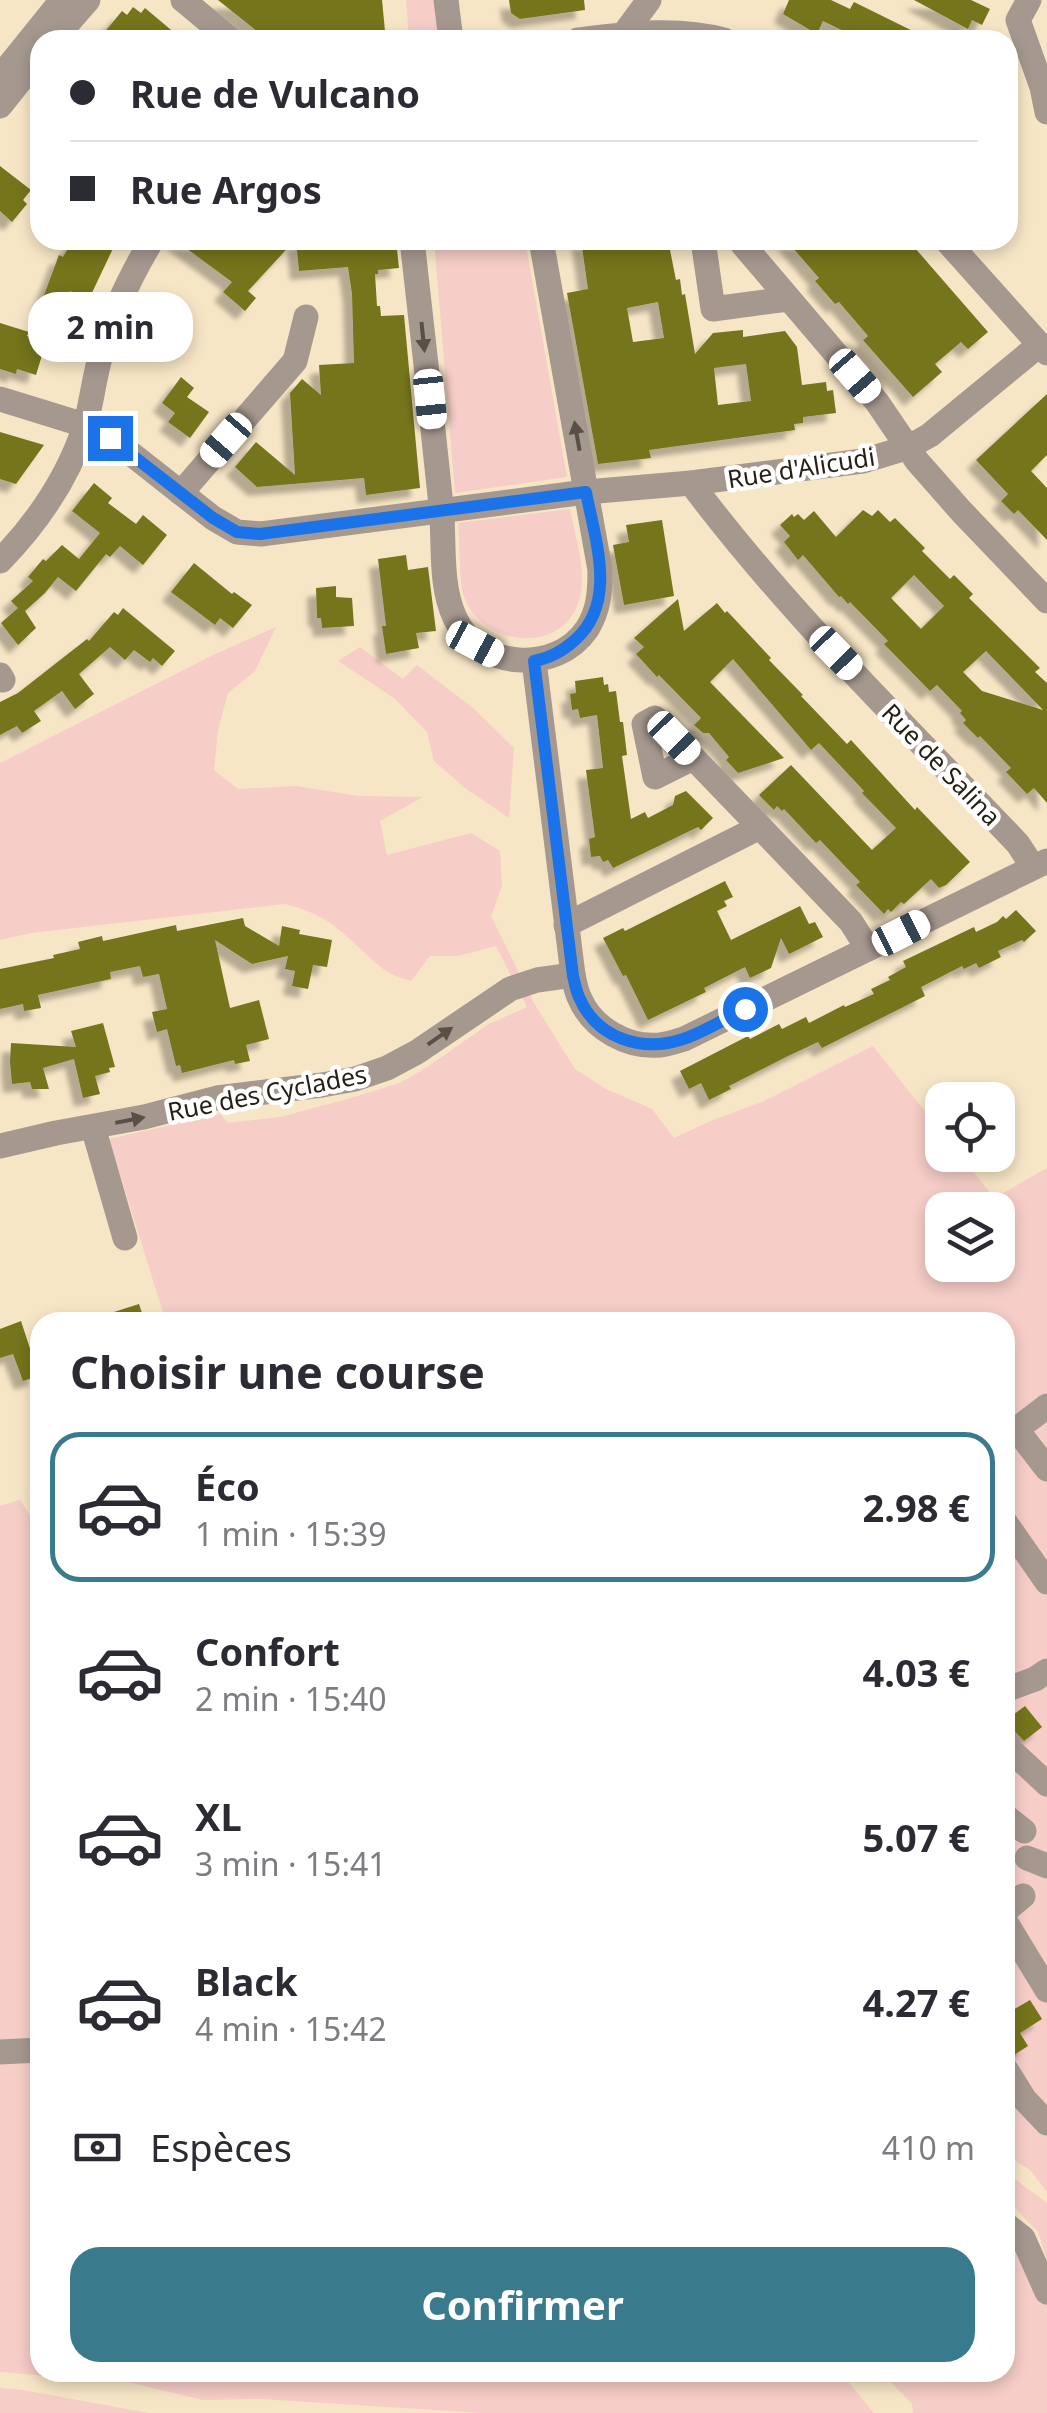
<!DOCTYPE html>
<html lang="fr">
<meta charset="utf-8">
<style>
:root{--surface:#fff;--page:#f7f7f7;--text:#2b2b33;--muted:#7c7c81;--line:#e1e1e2;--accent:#397b8d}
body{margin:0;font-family:"Noto Sans",sans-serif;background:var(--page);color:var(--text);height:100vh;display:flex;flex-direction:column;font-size:38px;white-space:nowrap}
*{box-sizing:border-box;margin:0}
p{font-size:32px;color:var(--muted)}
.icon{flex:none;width:55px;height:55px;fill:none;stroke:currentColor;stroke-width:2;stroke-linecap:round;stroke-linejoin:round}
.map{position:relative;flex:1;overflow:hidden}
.panel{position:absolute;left:30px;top:1312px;width:985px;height:1070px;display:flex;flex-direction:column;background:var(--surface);border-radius:30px;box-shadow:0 5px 15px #0003}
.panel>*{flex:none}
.banner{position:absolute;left:30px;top:30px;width:988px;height:220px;border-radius:30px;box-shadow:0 5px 15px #0003;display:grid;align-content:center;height:220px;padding:0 40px;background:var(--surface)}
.controls{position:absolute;left:925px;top:1082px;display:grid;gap:20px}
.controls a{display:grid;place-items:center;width:90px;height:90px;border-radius:20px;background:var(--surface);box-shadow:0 5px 15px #0003;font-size:50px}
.end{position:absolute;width:45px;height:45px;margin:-22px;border:12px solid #1a73e8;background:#fff;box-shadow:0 0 0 5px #fff}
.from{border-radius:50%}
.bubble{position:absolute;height:70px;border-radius:30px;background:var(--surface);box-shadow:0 5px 15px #0003;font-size:32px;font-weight:700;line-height:70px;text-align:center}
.car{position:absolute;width:30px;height:60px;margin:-30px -15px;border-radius:12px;box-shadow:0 0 8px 2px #0007;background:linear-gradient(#fff 24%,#345 0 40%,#fff 0 76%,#345 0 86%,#fff 0)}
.banner b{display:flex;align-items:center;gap:35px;height:95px;font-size:38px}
.banner b+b{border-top:2px solid var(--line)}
.banner i{width:25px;height:25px;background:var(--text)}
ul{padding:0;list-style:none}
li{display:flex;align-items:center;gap:30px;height:150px;margin:0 20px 15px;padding:0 20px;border:5px solid transparent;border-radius:30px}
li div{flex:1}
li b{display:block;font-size:38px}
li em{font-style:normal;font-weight:700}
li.selected{border-color:var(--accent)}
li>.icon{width:90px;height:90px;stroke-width:1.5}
h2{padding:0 40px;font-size:45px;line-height:120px}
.pay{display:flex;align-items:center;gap:25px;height:110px;padding:0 40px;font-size:38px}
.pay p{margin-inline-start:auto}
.cta{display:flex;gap:20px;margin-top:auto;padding:20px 40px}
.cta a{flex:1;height:115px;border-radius:30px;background:var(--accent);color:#fff;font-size:40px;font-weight:700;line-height:115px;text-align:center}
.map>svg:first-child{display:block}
.green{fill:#f6cdc7;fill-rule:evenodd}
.building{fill:#74741f;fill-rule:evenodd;filter:url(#shadow)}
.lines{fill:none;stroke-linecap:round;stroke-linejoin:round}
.minor{stroke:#a5988f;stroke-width:25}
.oneway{fill:#594f45}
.route{stroke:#1a73e8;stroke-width:12}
.labels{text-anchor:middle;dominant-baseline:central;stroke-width:9;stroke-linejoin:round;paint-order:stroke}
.street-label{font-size:25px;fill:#261f14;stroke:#fff}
</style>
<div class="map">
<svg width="1047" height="2413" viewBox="0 0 1047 2413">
<defs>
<filter id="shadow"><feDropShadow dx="-9" dy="9" stdDeviation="2.5" flood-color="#0004"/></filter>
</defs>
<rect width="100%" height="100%" fill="#f7e6c6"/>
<g class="green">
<path d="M406 0H438L442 34 409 39Z"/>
<path d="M434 240H525L567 477 455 493Z"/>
<path d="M570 509C575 537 588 572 579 601 562 657 477 646 463 593 459 577 460 542 458 523Z"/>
<path d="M276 627 255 671 228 693 218 730 214 770 238 789 296 786 358 796 423 797 380 821 387 855 471 833 500 851 502 886 491 916 534 1003 575 1069 606 1089 652 1109 674 1138 713 1120 762 1102 873 1046 942 1133V1155H960L994 1198 1047 1168V2192L1030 2170 1005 2154V1322H166L109 1139 220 1114 228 1123 280 1117 344 1100 400 1083 427 1067 489 1024 527 1007 496 946 458 956H430L411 981C401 978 390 975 382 968 346 938 334 916 285 904L31 933 0 940V763L213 655ZM942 1210H998V1265H942Z"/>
<path d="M360 647 403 679 417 665 473 708 514 748 509 818 465 788 434 761 427 732 394 698 338 661Z"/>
<path d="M20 1500 40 1530V2044L0 2043V1506Z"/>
<path d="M40 2056V2372L59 2373 49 2376 0 2372V2058Z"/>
<path d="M1005 2172 1047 2203V2260L1038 2232 1005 2197Z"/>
<path d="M1005 2231 1047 2298V2413H913L912 2404 882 2373 1005 2372Z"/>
<path d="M90 2373H841L874 2413H483L260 2399 203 2400Z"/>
<path d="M0 2388 23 2390 149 2413H0Z"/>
</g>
<g class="building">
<path d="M218 0H382L385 31 380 37 359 40H268Z"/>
<path d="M509 0H584L585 10 520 19 511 13Z"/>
<path d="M789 0H831L850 9 854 2 931 40H849L852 35 823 21 817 34 783 14Z"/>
<path d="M914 0H971L990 9 982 25 972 20 968 29Z"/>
<path d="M133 7 141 13 145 8 183 40H98L122 11 127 15Z"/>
<path d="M0 166 31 190 23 200 27 204 12 222 0 211Z"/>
<path d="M73 240H117L89 299 70 291 63 309 41 303 59 255 63 257Z"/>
<path d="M175 240H295L248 291 256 298 245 311 223 292 232 282Z"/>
<path d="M296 240H396L399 268 378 270V274H375L377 306H380L381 316 404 315 420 488 366 495 364 478 257 487 235 467 256 442 295 475 290 393 302 379 321 395 319 365 354 363 352 294 348 267 299 271Z"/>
<path d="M581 240H668L676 280 680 279 682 295 685 294 695 354 713 333 743 330V337L785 331 797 347 802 385 826 382 827 391 833 390 836 413 803 417V423L794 424 795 430 649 450 651 458 598 464 567 293 588 289ZM658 302 664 338 633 342 627 308ZM746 364 751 401 718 405 714 368Z"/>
<path d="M786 240H908L988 332 968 349 961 342 935 364 942 372 913 397 863 340 868 336 839 302 835 304 815 281 819 278Z"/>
<path d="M0 323 29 332 27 336 46 342 36 375 17 369 16 374 0 369Z"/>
<path d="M181 377 194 388 187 397 209 412 190 438 168 422 175 413 162 403Z"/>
<path d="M1047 394V455L1031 471 1047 488V540L1018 510 1014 514 1001 501 1008 494 976 460Z"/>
<path d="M0 432 44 445 16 484 0 479Z"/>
<path d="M94 483 112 498 108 503 136 524 143 515 167 535 143 565 120 546 110 557 106 554 76 591 58 577 45 593 25 611 36 628 18 645 1 623 18 608 11 601 33 581 28 577 43 559 46 561 62 545 79 559 100 533 72 511Z"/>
<path d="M863 510 872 516 878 510 890 522 895 518 925 548 922 551 950 579 954 575 973 594 969 598 1040 668 1035 672 1047 683V803L1034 788 1027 794 1006 772 1011 768 980 736 978 738 963 723 966 720 960 713 962 711 937 685 930 691 884 644 888 641 850 602 848 604 841 596 839 597 803 555 798 560 784 542 790 536 780 525 792 514 794 517 798 514 804 520 814 511 836 537ZM914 575 944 606 921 629 891 598ZM986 651 1043 710 982 691 963 672Z"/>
<path d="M662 520 674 596 624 605 613 545 629 542 626 525Z"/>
<path d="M406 555 408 570 428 567 436 631 416 633 419 648 386 654 382 626H386L378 559Z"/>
<path d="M194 563 232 594 234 592 252 605 233 628 220 618 215 625 171 592Z"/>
<path d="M336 586V597L352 598 354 626 322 628 321 618H317L316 588Z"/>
<path d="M678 599 684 631 717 603 725 613 727 611 771 658 769 660 803 695 801 696 847 744 851 740 915 810 917 807 970 862 946 885 939 888 931 879 904 904 901 902 891 912 888 909 884 914 856 885 860 882 820 840 816 843 784 809 782 811 777 806 774 810 759 795 791 765 872 850 896 828 862 793 864 791 819 743 811 750 733 659 710 682 784 758 738 773 726 760 729 757 709 733H703L694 725 701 718 659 675 657 677 636 654 644 647 634 638Z"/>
<path d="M123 608 175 651 162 666 153 658 150 662 134 650 125 660 110 647 79 674 94 694 75 709 62 691 34 711 41 721 22 733 17 726 0 735V702L18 693 87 639 89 641 114 612 118 615Z"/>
<path d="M603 677 604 685 608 684 609 692 616 691 620 722H623L627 755 622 756 631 819 645 812 648 818 673 805 675 796 686 791 713 818 701 830 698 827 613 868 608 860 603 862 600 856 591 857 589 839 595 837 586 770 603 768 597 715 580 718 578 709 572 710 570 694 576 693 575 681Z"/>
<path d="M725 881 733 897 724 901 727 906 717 911 731 940 800 906 809 924 815 922 823 937 789 954 781 938 771 968 750 978 745 967 704 988 706 992 648 1020 626 975 623 976 603 938 623 928 625 931Z"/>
<path d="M1016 910 1036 931 1024 942 1022 940 998 951 1001 957 979 968 976 963 964 969 962 966 921 987 925 996 822 1048 818 1042 788 1056 729 1086 731 1089 709 1100 701 1083 689 1089 680 1071 748 1036 750 1039 779 1024 782 1029 806 1017 809 1023 844 1005 845 1007 874 994 871 989 890 980 888 977 906 967 903 961 974 927 976 932 997 922 1003 916 1006 919Z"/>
<path d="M243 918 245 926 279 946 282 926 300 930 299 934 332 940 327 967 313 965 308 989 292 986 295 971 285 969 288 956 252 964 215 940 230 1008 259 1000 269 1039 246 1045 250 1061 235 1064 234 1060 182 1073 180 1065 176 1066 167 1029 157 1032 152 1012 167 1009 159 974 143 977 140 966 110 972 111 979 38 995 41 1008 24 1011 23 1004 0 1009V969L54 958 53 955 80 949 78 942 102 936 103 941 176 925 177 931Z"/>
<path d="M103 1023 115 1067 109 1068 110 1072 95 1076 100 1094 83 1098 74 1059 43 1068 49 1089H32L30 1082 12 1084 10 1062 11 1043 76 1047 71 1031Z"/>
<path d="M139 1304 145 1322H92V1319Z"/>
<path d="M21 1321 39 1376 23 1381 13 1354 0 1358V1329Z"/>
<path d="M1025 1706 1042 1727 1024 1741 1005 1721Z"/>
<path d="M1030 2000 1042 2019 1020 2033 1028 2046 1014 2055 1005 2049V2012L1006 2014Z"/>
</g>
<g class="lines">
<g class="minor">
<path d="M183 0 231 40"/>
<path d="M446 0 451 40"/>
<path d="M1029 0 1018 20 1042 87 1047 112"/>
<path d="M624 34 649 0"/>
<path d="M53 40 88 0"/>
<path d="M578 40C626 34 676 27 724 40"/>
<path d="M0 77 62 0"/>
<path d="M0 106 40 56"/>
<path d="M412 240C422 328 432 417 441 505 445 541 439 584 455 618 478 669 556 675 587 629 599 610 600 592 600 570L541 240"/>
<path d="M703 240 713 309 788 299"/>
<path d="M739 240 877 402 917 461 961 511 1047 601"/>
<path d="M946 240 1047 353"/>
<path d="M0 399 94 428 111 438 213 518 237 532 261 534 586 492 691 483 863 461 909 447 930 435 1039 345"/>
<path d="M691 483C788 613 907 727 1018 844L1033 867"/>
<path d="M181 493 295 361 306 317"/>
<path d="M0 561C38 522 68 478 85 426 92 402 94 376 102 351 113 312 131 275 152 240"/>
<path d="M534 661 573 975C575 983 576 992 580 999 593 1029 628 1048 660 1045 668 1044 677 1041 684 1039L1047 861"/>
<path d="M0 675 3 680"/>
<path d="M693 758 655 777 644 724 655 718 760 827"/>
<path d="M566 925 760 827 851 922 868 949"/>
<path d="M93 1127 125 1238"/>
<path d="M0 1146 56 1133 144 1117 217 1098 322 1085 355 1079 387 1068 417 1052 510 989 537 980 573 975"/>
<path d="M1017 1430 1047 1469"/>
<path d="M1005 1438 1047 1406"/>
<path d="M1005 1522 1047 1582"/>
<path d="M1005 1690 1035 1679 1047 1671"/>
<path d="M1005 1745 1047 1784"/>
<path d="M1005 1816 1024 1831"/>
<path d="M1027 1858 1047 1866"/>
<path d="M1005 1911 1023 1896"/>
<path d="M1005 1921 1047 1990"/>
<path d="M0 2052 40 2050"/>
<path d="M1005 2068 1025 2100 1047 2123"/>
<path d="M1005 2224 1023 2238 1047 2292"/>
</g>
</g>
<defs><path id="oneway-solid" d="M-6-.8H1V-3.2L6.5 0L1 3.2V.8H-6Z" transform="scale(2.5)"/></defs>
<g class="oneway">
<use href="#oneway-solid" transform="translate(423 337) rotate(84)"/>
<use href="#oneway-solid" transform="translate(577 436) rotate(-100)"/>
<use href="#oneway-solid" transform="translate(440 1036) rotate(-35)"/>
<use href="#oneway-solid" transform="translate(130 1120) rotate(-11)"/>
</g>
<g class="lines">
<path class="route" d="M110 438 213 518 237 532 260 534 586 492C595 540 618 602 575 640 563 651 551 658 534 661L573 976C575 983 576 992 580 999 597 1038 641 1052 680 1040 703 1033 724 1019 745 1009"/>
</g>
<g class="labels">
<g class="street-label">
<text transform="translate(801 467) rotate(-9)">Rue d'Alicudi</text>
<text transform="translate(942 764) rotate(46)">Rue de Salina</text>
<text transform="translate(267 1092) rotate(-11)">Rue des Cyclades</text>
</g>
</g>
</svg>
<div class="controls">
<a><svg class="icon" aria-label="locate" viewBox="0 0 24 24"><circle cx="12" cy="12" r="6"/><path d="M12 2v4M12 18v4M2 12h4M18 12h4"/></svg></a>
<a><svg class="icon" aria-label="layers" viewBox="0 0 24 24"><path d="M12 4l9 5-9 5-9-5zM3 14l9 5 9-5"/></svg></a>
</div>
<i class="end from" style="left:745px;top:1009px"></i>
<i class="end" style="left:110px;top:438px"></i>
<div class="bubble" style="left:28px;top:292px;width:165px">2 min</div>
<i class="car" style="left:855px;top:376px;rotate:139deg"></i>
<i class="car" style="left:430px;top:399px;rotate:174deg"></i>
<i class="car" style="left:226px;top:440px;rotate:221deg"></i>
<i class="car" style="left:475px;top:644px;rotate:118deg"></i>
<i class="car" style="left:836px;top:653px;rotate:136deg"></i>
<i class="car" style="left:674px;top:738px;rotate:136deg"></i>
<i class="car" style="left:901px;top:933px;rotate:63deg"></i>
<div class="banner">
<b><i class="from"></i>Rue de Vulcano</b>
<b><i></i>Rue Argos</b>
</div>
<section class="panel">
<h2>Choisir une course</h2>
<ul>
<li class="selected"><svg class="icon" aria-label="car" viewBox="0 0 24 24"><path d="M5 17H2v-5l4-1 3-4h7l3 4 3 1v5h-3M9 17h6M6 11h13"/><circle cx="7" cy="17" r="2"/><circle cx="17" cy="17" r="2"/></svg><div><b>Éco</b><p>1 min · 15:39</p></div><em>2.98 €</em></li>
<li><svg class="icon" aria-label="car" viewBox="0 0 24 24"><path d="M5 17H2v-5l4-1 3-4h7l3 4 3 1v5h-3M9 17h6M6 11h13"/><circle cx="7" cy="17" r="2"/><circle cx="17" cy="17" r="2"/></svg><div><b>Confort</b><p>2 min · 15:40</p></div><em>4.03 €</em></li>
<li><svg class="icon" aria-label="car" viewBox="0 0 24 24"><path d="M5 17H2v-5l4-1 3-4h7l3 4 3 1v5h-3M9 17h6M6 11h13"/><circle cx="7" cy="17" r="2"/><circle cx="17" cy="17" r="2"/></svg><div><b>XL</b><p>3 min · 15:41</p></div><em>5.07 €</em></li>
<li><svg class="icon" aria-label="car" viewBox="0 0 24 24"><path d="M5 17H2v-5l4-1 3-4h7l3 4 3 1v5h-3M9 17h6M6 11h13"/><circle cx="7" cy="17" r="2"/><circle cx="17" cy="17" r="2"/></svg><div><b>Black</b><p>4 min · 15:42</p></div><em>4.27 €</em></li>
</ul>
<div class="pay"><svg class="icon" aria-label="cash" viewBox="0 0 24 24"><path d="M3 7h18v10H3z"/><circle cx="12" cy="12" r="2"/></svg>Espèces<p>410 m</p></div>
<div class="cta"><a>Confirmer</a></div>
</section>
</div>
